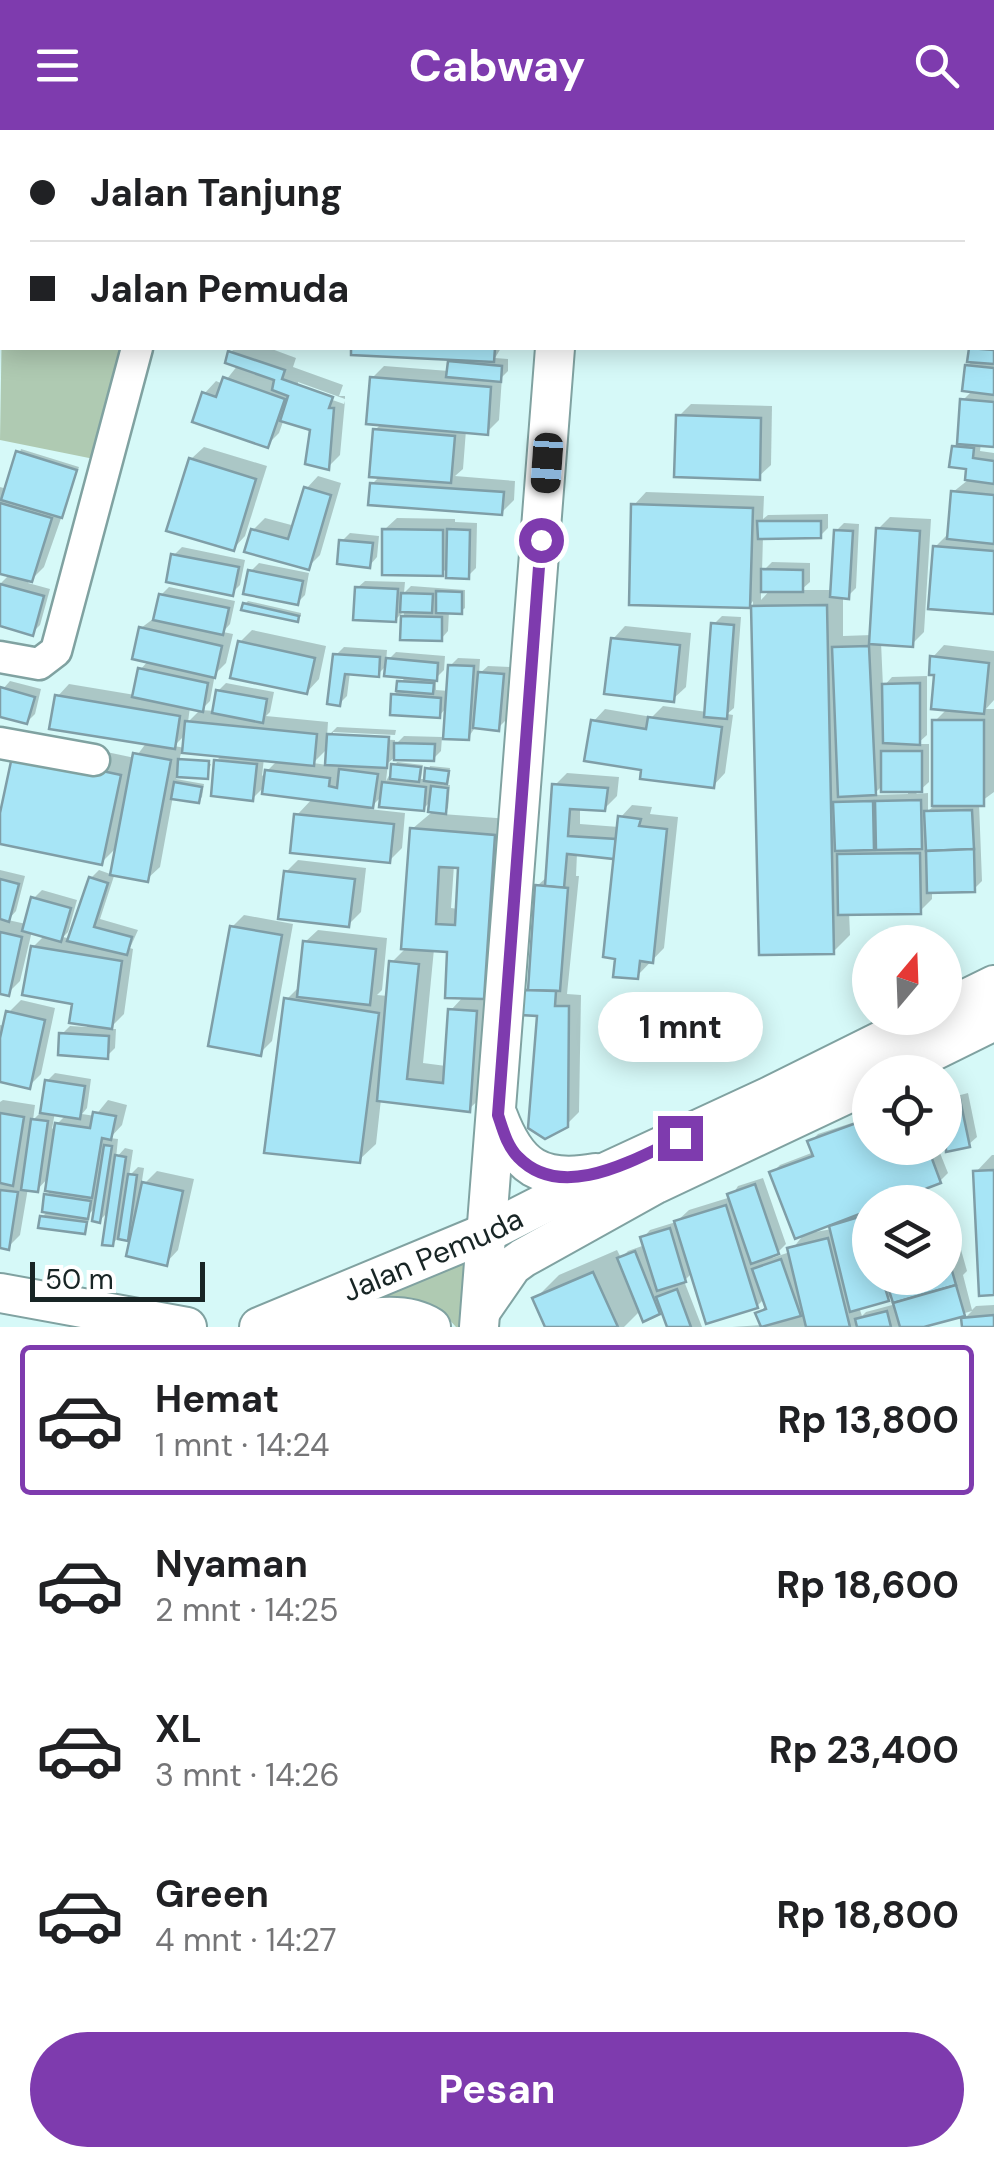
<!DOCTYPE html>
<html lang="id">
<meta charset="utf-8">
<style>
:root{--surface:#fff;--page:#f2f2f2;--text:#202124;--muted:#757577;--line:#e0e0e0;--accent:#7e3bae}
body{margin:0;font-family:"DM Sans",sans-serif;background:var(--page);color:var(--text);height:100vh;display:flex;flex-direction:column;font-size:38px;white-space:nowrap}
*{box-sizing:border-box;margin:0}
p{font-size:32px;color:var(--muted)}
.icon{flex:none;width:55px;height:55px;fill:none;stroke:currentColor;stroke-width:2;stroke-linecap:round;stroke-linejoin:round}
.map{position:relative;height:1197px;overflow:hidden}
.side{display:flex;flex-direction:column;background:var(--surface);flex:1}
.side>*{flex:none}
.top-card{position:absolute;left:0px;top:0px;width:995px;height:220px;box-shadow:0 5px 25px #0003;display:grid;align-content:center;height:220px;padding:0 30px;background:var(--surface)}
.needle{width:65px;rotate:19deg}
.buttons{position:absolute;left:852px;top:795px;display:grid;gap:20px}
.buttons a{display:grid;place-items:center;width:110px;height:110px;border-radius:50%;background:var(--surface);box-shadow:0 5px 25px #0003;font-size:50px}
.scale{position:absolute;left:30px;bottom:25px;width:175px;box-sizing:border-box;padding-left:10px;border:5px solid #182525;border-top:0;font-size:28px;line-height:35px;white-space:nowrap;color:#182525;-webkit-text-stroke:8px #fff;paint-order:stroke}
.end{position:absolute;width:45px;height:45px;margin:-22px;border:12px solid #7e3bae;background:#fff;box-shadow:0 0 0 5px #fff}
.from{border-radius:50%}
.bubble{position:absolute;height:70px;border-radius:35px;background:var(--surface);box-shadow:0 5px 25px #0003;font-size:32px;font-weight:700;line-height:70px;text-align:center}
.car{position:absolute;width:30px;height:60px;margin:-30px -15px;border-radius:12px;box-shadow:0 0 8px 2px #0007;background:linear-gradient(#222 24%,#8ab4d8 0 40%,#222 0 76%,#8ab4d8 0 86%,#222 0)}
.top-card b{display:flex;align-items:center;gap:35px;height:95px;font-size:38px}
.top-card b+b{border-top:2px solid var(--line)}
.top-card i{width:25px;height:25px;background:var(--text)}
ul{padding:18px 0 0;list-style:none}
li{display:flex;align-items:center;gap:30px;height:150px;margin:0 20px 15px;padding:0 10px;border:5px solid transparent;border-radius:10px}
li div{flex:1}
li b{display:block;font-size:38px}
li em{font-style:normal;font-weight:700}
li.active{border-color:var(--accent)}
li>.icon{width:90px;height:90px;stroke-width:1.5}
.button{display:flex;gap:20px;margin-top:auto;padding:20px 30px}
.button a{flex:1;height:115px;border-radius:60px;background:var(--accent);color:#fff;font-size:40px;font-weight:700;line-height:115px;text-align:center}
header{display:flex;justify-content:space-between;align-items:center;height:130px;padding:0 30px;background:var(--accent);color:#fff;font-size:45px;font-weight:700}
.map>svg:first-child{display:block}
.green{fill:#afcab2}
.shadow{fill:#0003;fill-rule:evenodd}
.building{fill:#a7e5f6;stroke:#7f9ea7;stroke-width:2.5;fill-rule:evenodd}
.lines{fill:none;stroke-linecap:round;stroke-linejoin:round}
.minor-casing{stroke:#80a2a1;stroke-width:35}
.major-casing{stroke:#80a2a1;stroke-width:42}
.minor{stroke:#fff;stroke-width:30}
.major{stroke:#fff;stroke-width:38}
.route{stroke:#7e3bae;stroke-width:12}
.labels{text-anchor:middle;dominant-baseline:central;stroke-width:10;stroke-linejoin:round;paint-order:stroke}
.street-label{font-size:30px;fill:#182525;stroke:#fff}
</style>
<header><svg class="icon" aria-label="menu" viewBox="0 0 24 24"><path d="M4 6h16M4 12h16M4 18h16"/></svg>Cabway<svg class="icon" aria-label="search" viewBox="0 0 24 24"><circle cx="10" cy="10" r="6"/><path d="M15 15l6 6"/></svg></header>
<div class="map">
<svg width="994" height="1197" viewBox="0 0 994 1197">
<rect width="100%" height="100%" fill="#d6f9f8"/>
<g class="green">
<path d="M2 186V218H132L99 330 0 310Z"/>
<path d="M465 1127 466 1197H456L446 1186 354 1178Z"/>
</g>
<g class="shadow">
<path d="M0 0H89L2 2V13Z"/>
<rect x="328" y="0" width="66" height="2"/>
<path d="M423 0H510L423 2Z"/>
<path d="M685 0H795L794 2Z"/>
<path d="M992 85 994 86 992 125Z"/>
<path d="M994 165V314L981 313 980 321 994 323V481L935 417 948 404 953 362 968 350 969 337 954 317 959 312 963 270 973 260 968 236 973 230 971 218H992Z"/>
<path d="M235 218H269L296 228 293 237 343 255 339 266H345V269L298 252V258L344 274 345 271 340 325 328 337 313 298 284 289 279 303 267 315 204 264 216 251 223 254 238 235 231 222Z"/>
<path d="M354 218H501L495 228 508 229V241L502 247 499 290 487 302 466 300 463 339 455 346 515 351 514 370 502 382 372 354 381 345 375 300 382 293 372 248 384 236 449 241 450 232 455 227 353 223Z"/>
<path d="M691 274 772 276 771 335 758 347 679 286Z"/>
<path d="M204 317 267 336 245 406 233 419 191 329Z"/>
<path d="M21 319 79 337 44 437 28 453 50 459 40 495 32 503 0 494V454L10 444 0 441V357L7 359Z"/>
<path d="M318 346 341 353 320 425 308 437 253 400 265 388 295 396 306 359Z"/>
<path d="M646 362 764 366 763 389 768 385 828 384V398L820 406H763L762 442 772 432 810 433V452L801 460H833L836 401 844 393 859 394 856 458 848 466H843V506L872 505 878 399 890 387 931 389 924 502 912 514 881 512 883 557 892 547 927 546V605L917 614H929V652L916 664 928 663V681L935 675V591L948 578 932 528 944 515 994 521V570L986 579H994V662L979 673 982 751 974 759 932 761V769L920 781 849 782 850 805 833 822 761 823 753 471 749 476 634 375ZM761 459H771L761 470ZM884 654 908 659V664L873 665Z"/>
<path d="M397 388 455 389V392L477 393 476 438 468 446 449 436 442 443 384 400Z"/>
<path d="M350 403 379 406 377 427 370 435 342 411Z"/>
<path d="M182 417 245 430 240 455 232 463 174 425Z"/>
<path d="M259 433 309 443 305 465 297 473 251 441Z"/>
<path d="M365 451 405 452 404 463 411 456 465 460V478L461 481H449L448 501 441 509 403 507 404 481 395 490 357 458Z"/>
<path d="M169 457 235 471 230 494 223 502 233 504 226 533 215 544 210 571 201 580 215 581 218 561 226 553 274 562 270 582 266 586 328 592 327 607 337 597 396 600 395 605 333 602V607L395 610V615L404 606 442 607 441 621 433 629 394 628 388 633 386 651 397 632 423 635 421 649H426L430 636 450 638 449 648 442 655H450L448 678 442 684 510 689 499 850 485 865 493 866 486 963 469 979 381 969 376 1014 359 1030 286 870 301 855 305 812 318 800 387 808 382 860 377 865 388 866 392 832 407 817 412 699 431 683 432 670 423 679 383 665 369 679 405 683 402 718 389 731 297 685 313 668 265 656 253 668 221 635V630L218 629 223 624 182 620 180 627 211 629 180 627V632L211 634 207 646 177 644 176 649 204 654 202 667 198 671 173 666 160 737 147 749 115 743 100 789 138 800 130 818 133 819 124 884 109 899H116L115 918 107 926 62 904 70 896 87 897V893L33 817 45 805 32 801 20 851 8 863 0 861V740L25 746 16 781 8 790 26 794 34 768 42 760 77 770 68 802 63 807 71 809 91 748 99 740 113 745 118 716 101 733 0 711V695L31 606 135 628 147 612 57 567 69 554 135 565 140 540 149 530 141 498 157 486 161 465ZM190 577 201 579 188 592ZM186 604 185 618 174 616ZM328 618 327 635 313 633ZM264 628 278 630 262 646ZM454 735H460L458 779 451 778ZM434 819 450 820 464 866 451 880 446 936 423 933Z"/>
<path d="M248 471 301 483V486L297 490 245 474Z"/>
<path d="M722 486 741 487 734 578 727 584 733 585 725 643 713 656 644 638 593 592 605 579 652 587 663 576 707 582 714 494Z"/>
<path d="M625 496 691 503 686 557 673 569 613 509Z"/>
<path d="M252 500 326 516 319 549 307 562 240 512Z"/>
<path d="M344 517 387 520 386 532 396 522 445 526 444 540 436 548V560L449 561 450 536 458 528 480 529 479 544 488 536 511 537 506 590 498 598 476 596 468 608 447 577 439 586 394 566 406 545 388 534 378 544 350 542 347 566 339 574 336 525Z"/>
<path d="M10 551 41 559 35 584 27 592 0 585 3 559Z"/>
<path d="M567 643 619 647 617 666 604 679 580 677V694L619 697 620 688 632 675 652 677 650 684 678 687 664 818 637 846 617 726 577 723 576 746H579L567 864 581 865 579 982 566 995 539 884 524 861 531 854 537 756 548 746 555 655Z"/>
<path d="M298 730 366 738 361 782 348 795 286 742Z"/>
<path d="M244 785 293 794 272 911 260 923 232 797Z"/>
<path d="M21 870 55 878 41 944 29 956 0 950V895L5 896 8 883Z"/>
<path d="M55 943 91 949 87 978 82 984 95 986 108 970 127 975 122 995 110 1008 118 1009 116 1028 125 1018 133 1020 129 1046 138 1037 144 1038 141 1057 157 1041 194 1049 178 1120 166 1133 134 1101 127 1108 119 1107 112 1114 110 1080 100 1090 97 1076 84 1089H89L84 1101 42 1087 48 1081 46 1066 53 1059 49 1047 37 1060 28 1058 20 1105 8 1117 0 1116V972L3 970 35 975 33 990 41 982 47 951ZM55 982 67 984 52 999Z"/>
<path d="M968 963 977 1007 969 1014 948 1019 945 969Z"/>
<path d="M870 987V1018H938L948 1043 940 1051 884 1072H870V1148H945V1086L951 1103 956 1102 967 1141 963 1145 972 1180 976 1176 994 1175V1197L964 1189 972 1181 914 1197H732L762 1195 758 1184 767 1175 765 1168 757 1176 692 1143 684 1151 702 1197H670L663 1178 659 1182 641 1180 624 1197H548L535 1169 559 1145 617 1120 621 1128 628 1121 645 1115 643 1108 650 1100 676 1092 689 1080 731 1067 738 1056 763 1048 786 1114 772 1128 790 1122 804 1104 832 1099 840 1089 772 1043 780 1035 814 1022 810 1012 818 1004ZM893 1164 896 1174 866 1182 862 1186 859 1177 888 1169Z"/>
<path d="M992 1025H994V1163L976 1042Z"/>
</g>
<g class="building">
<path d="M351 218H495L494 232 351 225Z"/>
<path d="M969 218 994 220V234L967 232Z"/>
<path d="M228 221 285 240 282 249 333 267 329 278H334L329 340 305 334 310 300 280 291 288 266 272 260 274 250 225 233Z"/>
<path d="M448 231 502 236 501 252 446 247Z"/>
<path d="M965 235 994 238V265L962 261Z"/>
<path d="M223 247 285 269 268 318 192 292 202 262 216 267Z"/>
<path d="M370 247 491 257 488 305 366 294Z"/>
<path d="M960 269 994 272V317L957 314Z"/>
<path d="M676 285 761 288 760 350 674 347Z"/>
<path d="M373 299 455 306 451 353 369 347Z"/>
<path d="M952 316 974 318 973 328 994 331V354L965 350 966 339 949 337Z"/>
<path d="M16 321 77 340 62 388 1 370Z"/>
<path d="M189 328 256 349 234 421 166 401Z"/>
<path d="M370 353 504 362 502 385 368 375Z"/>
<path d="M304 357 331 365 309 440 244 422 251 399 288 409Z"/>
<path d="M951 361 994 365V414L947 409Z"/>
<path d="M0 373 52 388 32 452 0 444Z"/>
<path d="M631 374 753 378 750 478 629 475Z"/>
<path d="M757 391H821V408L758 409Z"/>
<path d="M876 398 920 401 913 517 869 514Z"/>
<path d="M382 399 443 400V446L382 445Z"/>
<path d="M447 399 470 400 469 449 446 448Z"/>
<path d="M834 400 853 401 849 469 830 467Z"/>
<path d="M339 410 373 413 370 438 337 434Z"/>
<path d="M933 416 994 421V484L928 479Z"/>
<path d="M171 424 239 437 233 466 166 452Z"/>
<path d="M761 439 803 440V462H761Z"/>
<path d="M248 440 303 451 298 475 243 464Z"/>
<path d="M0 454 44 466 33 506 0 496Z"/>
<path d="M355 457 398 459 396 492 353 490Z"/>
<path d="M436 461 462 462V484L436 483Z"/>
<path d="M401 463 433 464 432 483 400 482Z"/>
<path d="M159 464 229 478 223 505 153 490Z"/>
<path d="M243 473 299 486 298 492 241 480Z"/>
<path d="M827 475 834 824 759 825 751 476Z"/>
<path d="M401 486 442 487V511L400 510Z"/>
<path d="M711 493 734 495 727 589 704 587Z"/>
<path d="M139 497 222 516 215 548 132 529Z"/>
<path d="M611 508 680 515 674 572 604 564Z"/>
<path d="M238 511 315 528 307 564 230 548Z"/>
<path d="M869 516 876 665 838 667 832 517Z"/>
<path d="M333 524 380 527 379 547 345 544 340 576 327 574Z"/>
<path d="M930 526 989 533 984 584 931 579 934 545H929Z"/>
<path d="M386 528 438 533 437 551 384 546Z"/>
<path d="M448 535 474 536 469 610 443 609Z"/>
<path d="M138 538 208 553 203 582 132 567Z"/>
<path d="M478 542 504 544 499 601 473 598Z"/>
<path d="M397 551 434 553 433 564 396 561Z"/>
<path d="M920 553V615L883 613 882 554Z"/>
<path d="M0 557 35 567 27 594 0 587Z"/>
<path d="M216 560 267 569 263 593 212 583Z"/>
<path d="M391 564 441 568 440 588 390 585Z"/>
<path d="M55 565 180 586 175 619 49 599Z"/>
<path d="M648 587 722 597 714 658 640 649 641 640 584 631 591 590 646 599Z"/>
<rect x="932" y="590" width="52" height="86"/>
<path d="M185 591 317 604 314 636 182 623Z"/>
<path d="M327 604 389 607 387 638 325 635Z"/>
<path d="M394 613 435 614 434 631 394 630Z"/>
<rect x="881" y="621" width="41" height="41"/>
<path d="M13 622 121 645 102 735 0 714V683Z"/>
<path d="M133 623 171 630 148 752 110 745Z"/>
<path d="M178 629 209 631 208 649 177 647Z"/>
<path d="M214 630 257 634 253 671 211 666Z"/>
<path d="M391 634 421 637 419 652 390 649Z"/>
<path d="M425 638 449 641 447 654 424 651Z"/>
<path d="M339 639 378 644 373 678 262 664 265 640 330 648 329 656 337 658Z"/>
<path d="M174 652 202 657 199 673 171 669Z"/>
<path d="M382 652 426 657 424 681 379 677Z"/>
<path d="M552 654 608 658 605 681 570 679 568 706 616 709 614 729 567 724 564 758 545 756Z"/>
<path d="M431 656 448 658 446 684 428 682Z"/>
<path d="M921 670 922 719 876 720 875 671Z"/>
<path d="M873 671 874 720 835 721 833 672Z"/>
<path d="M972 680 974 719 926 721 924 681Z"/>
<path d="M294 684 394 694 390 733 290 723Z"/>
<path d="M618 686 641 689 639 696 667 699 653 833 640 831 638 849 613 847 615 829 603 827Z"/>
<path d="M410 698 495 705 484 869 445 868 447 822 401 819ZM439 737 458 738 455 795 436 794Z"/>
<path d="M974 719 975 762 927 763 926 721Z"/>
<path d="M920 723 921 784 838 785 837 724Z"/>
<path d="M284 741 355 749 349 797 278 789Z"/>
<path d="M89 747 108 753 94 797 132 807 127 825 67 811Z"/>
<path d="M0 749 19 754 9 792 0 789Z"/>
<path d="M535 755 568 758 560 861 528 860Z"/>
<path d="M31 767 71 778 61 812 22 801Z"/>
<path d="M230 796 282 805 261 926 208 916Z"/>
<path d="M0 802 22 807 9 866 0 864Z"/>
<path d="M303 811 376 819 370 875 297 867Z"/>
<path d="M31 816 122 831 112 899 69 893 72 874 22 865Z"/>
<path d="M389 831 419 834 407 949 443 953 448 879 477 881 470 982 377 971Z"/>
<path d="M521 860 556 861 555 876H569L568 997 545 1009 528 998 537 886 520 885Z"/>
<path d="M284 868 379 883 360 1033 264 1023Z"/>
<path d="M6 881 45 890 30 959 0 952V908Z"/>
<path d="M59 903 109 906 108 929 58 925Z"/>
<path d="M45 950 85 956 80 989 40 983Z"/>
<path d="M960 969 970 1017 946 1022 945 972Z"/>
<path d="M93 982 116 986 111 1010 102 1008 92 1068 45 1061 55 993 90 998Z"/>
<path d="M0 983 24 987 13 1056 0 1053Z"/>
<path d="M31 989 48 991 38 1062 21 1060Z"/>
<path d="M859 992 861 996 870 992V1018H928L941 1053 891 1072H870V1080L795 1109 769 1042 813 1026 807 1011Z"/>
<path d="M104 1015 112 1016 100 1093 92 1091Z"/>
<path d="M115 1025 126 1027 113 1116 102 1115Z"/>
<path d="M994 1040V1165L979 1166 973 1041Z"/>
<path d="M128 1044 137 1045 128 1111 118 1109Z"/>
<path d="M142 1052 183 1061 167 1136 126 1126Z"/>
<path d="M755 1054 779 1124 751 1134 727 1064Z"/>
<path d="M0 1060 18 1062 9 1120 0 1118Z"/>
<path d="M44 1064 91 1071 88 1089 42 1082Z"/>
<path d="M726 1075 758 1178 706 1194 674 1091Z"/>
<path d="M40 1086 87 1092 85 1104 38 1098Z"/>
<path d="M862 1086 870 1110V1148H882L889 1171 850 1182 829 1096Z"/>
<path d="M670 1098 686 1152 657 1161 640 1107Z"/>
<path d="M828 1108 850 1197H806L787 1118Z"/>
<path d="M945 1116 956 1155 893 1173 885 1148H945Z"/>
<path d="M635 1121 660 1184 643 1192 617 1128Z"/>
<path d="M781 1129 801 1186 761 1197 755 1183 766 1179 752 1139Z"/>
<path d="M593 1142 618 1197H545L532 1168Z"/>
<path d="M956 1155 965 1186 924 1197H900L893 1173Z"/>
<path d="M677 1159 691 1197H667L656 1167Z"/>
<path d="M887 1181 891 1197H857L855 1189Z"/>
<path d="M994 1185V1197H962L961 1188Z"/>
</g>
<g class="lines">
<g class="minor-casing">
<g id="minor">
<path d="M187 2 194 0"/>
<path d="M992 70H994"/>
<path d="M0 175 2 173"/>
<path d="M0 527 39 534 56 521 137 218"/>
<path d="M0 613 94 630"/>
</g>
</g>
<g class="major-casing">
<g id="major">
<path d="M548 0 549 2"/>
<path d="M945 879 994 855"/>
<path d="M891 942 994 891"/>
<path d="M498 986C517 1037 541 1053 596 1043"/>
<path d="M0 1163 187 1197"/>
<path d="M483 1178 512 1136 523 1128 656 1054 870 953"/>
<path id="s1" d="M259 1197 488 1102 608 1041 770 966 927 888"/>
<path d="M324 1197C357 1190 401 1178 431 1197"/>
<path d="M479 1197 555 218"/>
</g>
</g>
<use href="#minor" class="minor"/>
<use href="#major" class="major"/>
</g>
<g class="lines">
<path class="route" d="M541 410 498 985C503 1000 507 1016 518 1027 562 1073 635 1029 680 1008"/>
</g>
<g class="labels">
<g class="street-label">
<text stroke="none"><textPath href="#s1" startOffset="188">Jalan Pemuda</textPath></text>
</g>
</g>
</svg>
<div class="buttons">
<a><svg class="needle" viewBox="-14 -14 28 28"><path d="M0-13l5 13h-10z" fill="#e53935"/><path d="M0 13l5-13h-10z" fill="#757577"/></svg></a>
<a><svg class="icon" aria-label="locate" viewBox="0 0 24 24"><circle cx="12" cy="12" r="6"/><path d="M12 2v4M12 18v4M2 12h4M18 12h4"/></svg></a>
<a><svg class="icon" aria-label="layers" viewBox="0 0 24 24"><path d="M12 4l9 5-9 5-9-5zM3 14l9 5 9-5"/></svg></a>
</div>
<div class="scale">50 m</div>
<i class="end from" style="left:541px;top:410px"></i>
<i class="end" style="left:680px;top:1008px"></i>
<div class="bubble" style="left:598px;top:862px;width:165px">1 mnt</div>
<i class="car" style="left:547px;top:333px;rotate:184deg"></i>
<div class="top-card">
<b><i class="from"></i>Jalan Tanjung</b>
<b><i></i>Jalan Pemuda</b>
</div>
</div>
<section class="side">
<ul>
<li class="active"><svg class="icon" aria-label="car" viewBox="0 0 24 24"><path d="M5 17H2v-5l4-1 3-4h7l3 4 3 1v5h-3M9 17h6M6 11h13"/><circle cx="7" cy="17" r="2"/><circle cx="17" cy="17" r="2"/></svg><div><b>Hemat</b><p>1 mnt · 14:24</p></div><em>Rp 13,800</em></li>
<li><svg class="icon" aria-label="car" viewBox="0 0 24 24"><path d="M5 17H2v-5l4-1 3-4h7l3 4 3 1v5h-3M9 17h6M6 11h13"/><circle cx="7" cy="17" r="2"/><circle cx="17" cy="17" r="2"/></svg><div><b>Nyaman</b><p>2 mnt · 14:25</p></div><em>Rp 18,600</em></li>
<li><svg class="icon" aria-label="car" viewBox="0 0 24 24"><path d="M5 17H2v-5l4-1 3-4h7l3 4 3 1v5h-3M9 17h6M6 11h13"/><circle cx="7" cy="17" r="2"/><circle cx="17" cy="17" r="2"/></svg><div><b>XL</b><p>3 mnt · 14:26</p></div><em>Rp 23,400</em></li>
<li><svg class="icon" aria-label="car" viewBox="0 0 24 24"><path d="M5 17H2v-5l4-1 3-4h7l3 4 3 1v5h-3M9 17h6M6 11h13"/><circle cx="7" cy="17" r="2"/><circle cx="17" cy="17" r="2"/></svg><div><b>Green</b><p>4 mnt · 14:27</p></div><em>Rp 18,800</em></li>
</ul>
<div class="button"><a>Pesan</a></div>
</section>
